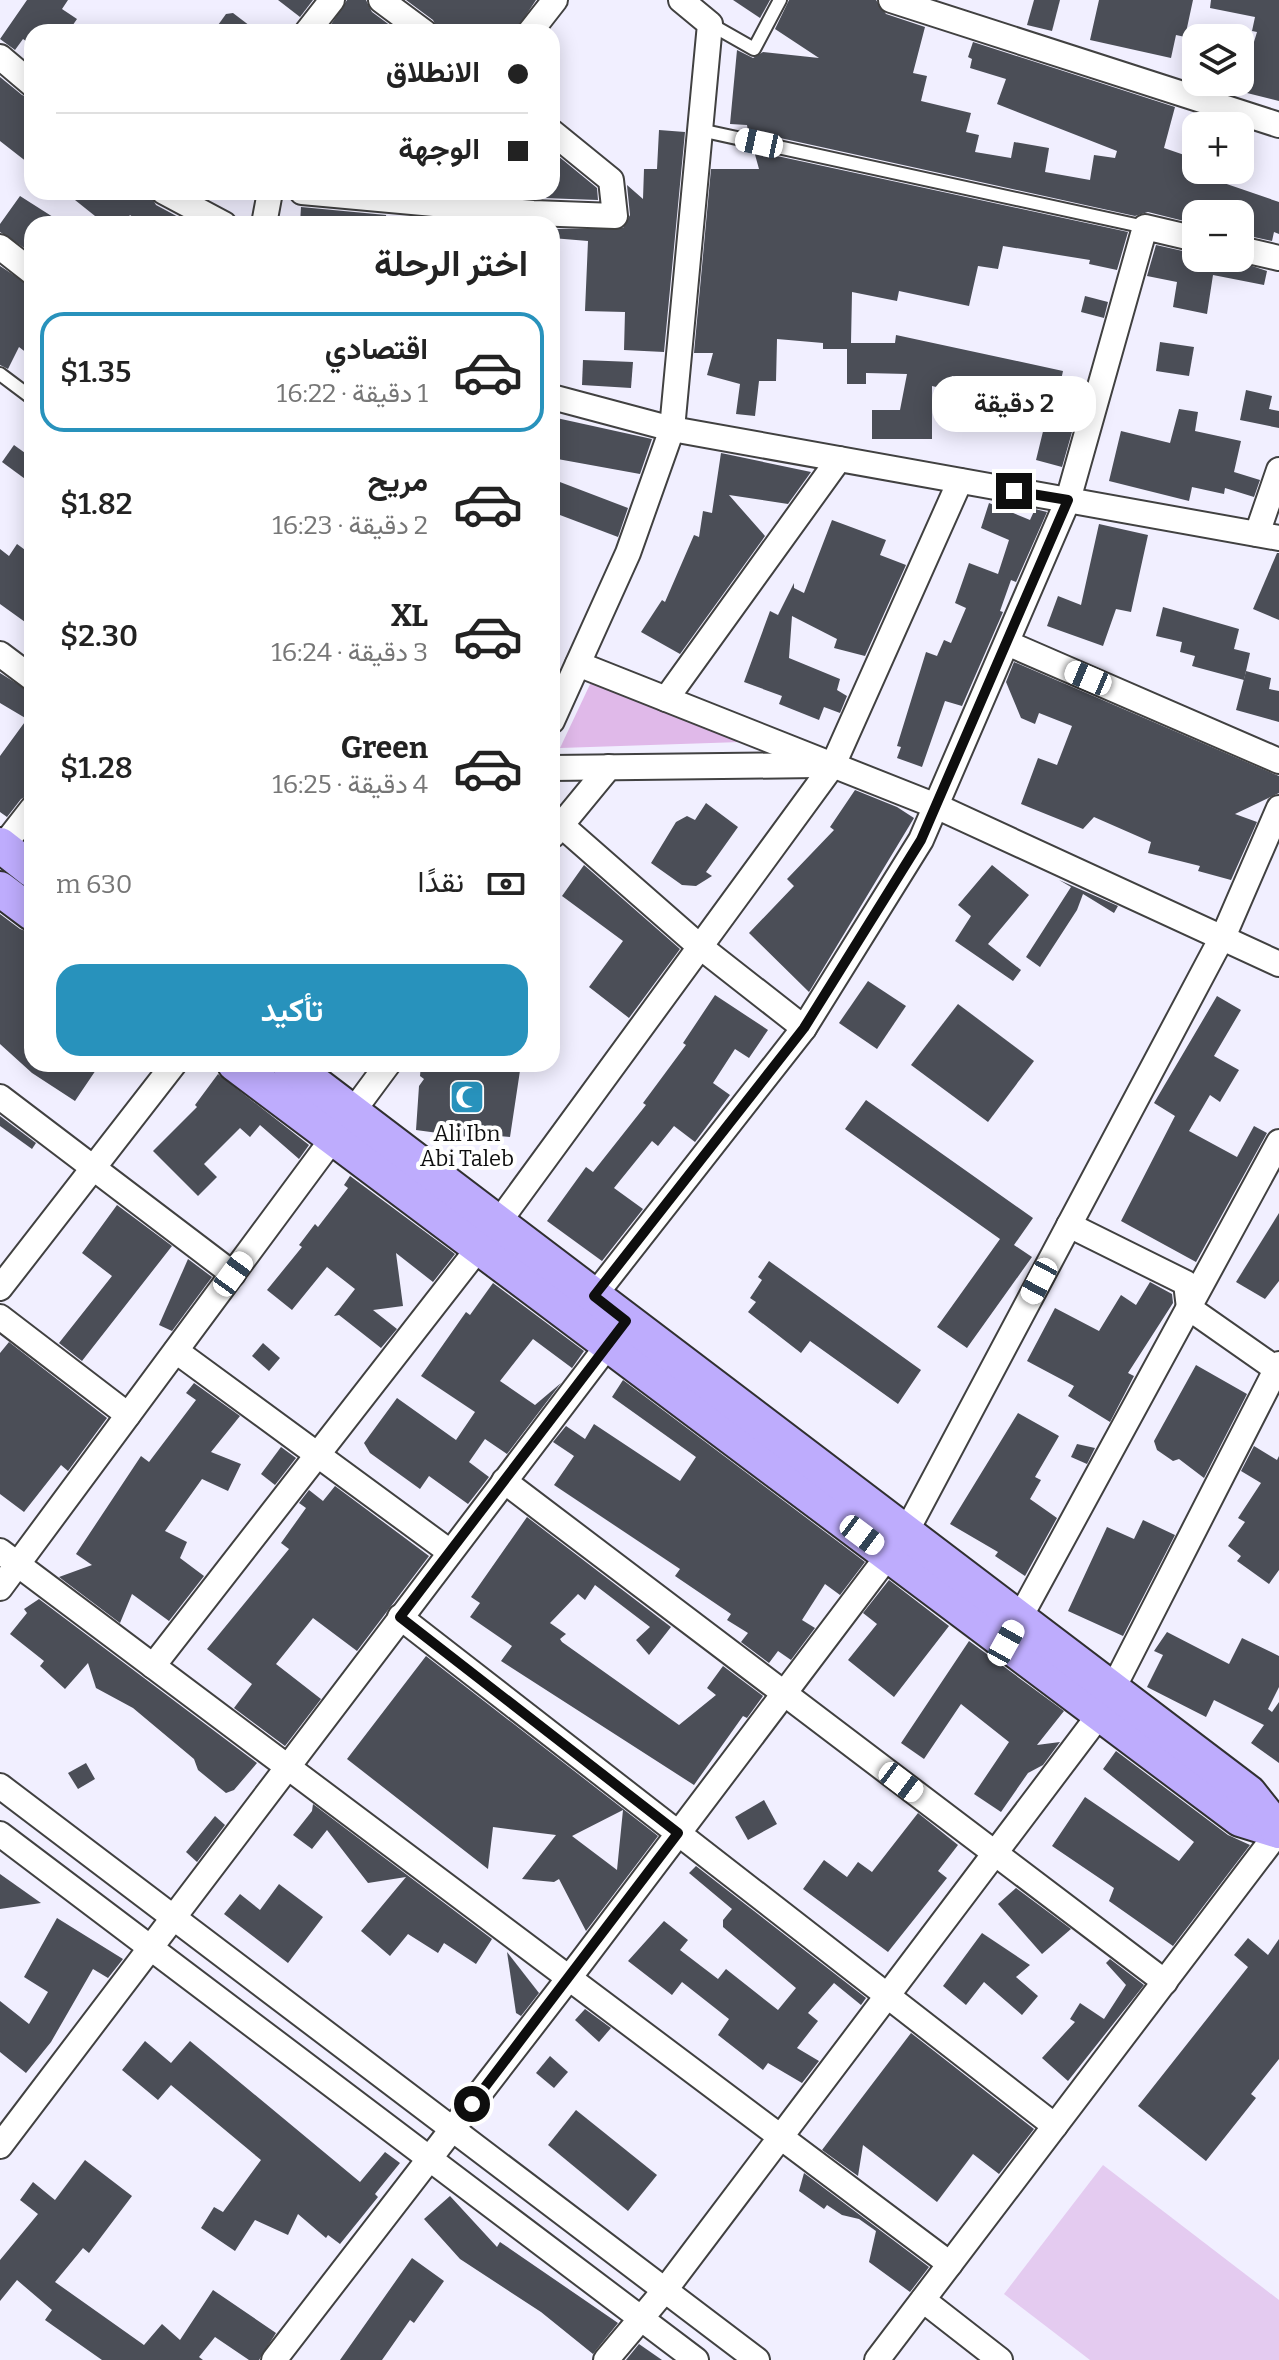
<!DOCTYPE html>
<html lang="ar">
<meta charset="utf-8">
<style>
:root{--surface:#fff;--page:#f2f2f2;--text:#222;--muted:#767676;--line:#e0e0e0;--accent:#2892bc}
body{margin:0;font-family:Bitter,Vazirmatn,serif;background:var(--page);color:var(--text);direction:rtl;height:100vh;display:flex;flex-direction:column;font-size:30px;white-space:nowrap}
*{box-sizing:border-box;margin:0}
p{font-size:26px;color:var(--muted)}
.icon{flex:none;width:44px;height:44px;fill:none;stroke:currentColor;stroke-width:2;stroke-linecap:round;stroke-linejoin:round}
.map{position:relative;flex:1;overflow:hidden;direction:ltr}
.drawer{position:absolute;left:24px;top:216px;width:536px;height:856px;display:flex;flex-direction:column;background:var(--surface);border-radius:24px;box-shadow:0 4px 20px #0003;direction:rtl}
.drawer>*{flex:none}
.guide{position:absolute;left:24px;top:24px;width:536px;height:176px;border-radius:24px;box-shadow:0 4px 20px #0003;direction:rtl;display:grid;align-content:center;height:176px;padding:0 32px;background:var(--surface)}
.buttons{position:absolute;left:1182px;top:24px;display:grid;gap:16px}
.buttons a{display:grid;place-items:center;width:72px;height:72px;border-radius:16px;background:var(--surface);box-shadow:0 4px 20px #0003;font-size:40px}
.end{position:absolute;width:36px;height:36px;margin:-18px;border:10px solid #0e0e0e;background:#fff;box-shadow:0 0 0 4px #fff}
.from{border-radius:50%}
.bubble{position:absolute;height:56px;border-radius:24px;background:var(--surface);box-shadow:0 4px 20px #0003;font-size:26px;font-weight:600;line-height:56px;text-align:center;direction:rtl}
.car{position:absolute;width:24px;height:48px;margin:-24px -12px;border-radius:10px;box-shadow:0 0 6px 2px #0007;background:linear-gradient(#fff 24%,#345 0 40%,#fff 0 76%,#345 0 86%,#fff 0)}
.guide b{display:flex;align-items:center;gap:28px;height:76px;font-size:30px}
.guide b+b{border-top:2px solid var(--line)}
.guide i{width:20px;height:20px;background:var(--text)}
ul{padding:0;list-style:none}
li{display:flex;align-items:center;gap:24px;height:120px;margin:0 16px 12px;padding:0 16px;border:4px solid transparent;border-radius:24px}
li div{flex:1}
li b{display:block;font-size:30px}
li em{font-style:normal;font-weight:600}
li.active{border-color:var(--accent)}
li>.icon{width:72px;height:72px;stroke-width:1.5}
h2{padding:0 32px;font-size:36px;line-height:96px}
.pay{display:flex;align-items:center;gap:20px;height:88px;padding:0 32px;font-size:30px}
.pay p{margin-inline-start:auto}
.cta{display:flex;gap:16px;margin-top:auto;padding:16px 32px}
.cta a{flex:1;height:92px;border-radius:24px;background:var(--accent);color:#fff;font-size:32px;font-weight:600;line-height:92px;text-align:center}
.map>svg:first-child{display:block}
.green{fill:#e0b9e9}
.pitch{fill:#e4cbf0}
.building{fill:#4b4e57;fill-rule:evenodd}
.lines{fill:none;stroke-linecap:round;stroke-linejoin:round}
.service-casing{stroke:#414141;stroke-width:16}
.minor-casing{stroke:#414141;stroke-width:28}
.secondary-casing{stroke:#303030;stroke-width:38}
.service{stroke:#fff;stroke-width:12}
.minor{stroke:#fff;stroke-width:24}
.secondary{stroke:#beacfd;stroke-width:34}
.route{stroke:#0e0e0e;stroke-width:10}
.labels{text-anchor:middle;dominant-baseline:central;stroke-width:8;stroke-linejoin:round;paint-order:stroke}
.poi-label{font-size:22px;fill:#0e0e0e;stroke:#fff}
</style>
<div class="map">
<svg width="1279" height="2360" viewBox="0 0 1279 2360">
<rect width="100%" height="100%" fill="#f1efff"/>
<path class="green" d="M593 678 741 742 560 748Z"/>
<path class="pitch" d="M1103 2165 1279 2300V2360H1090L1004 2294Z"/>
<g class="building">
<path d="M27 0H68L62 9 77 19 68 32H32V45L23 39 15 50 0 39Z"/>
<path d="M278 0H313L300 17Z"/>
<path d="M347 0H366L372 12 399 32H326Z"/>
<path d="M406 0H536L515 32H439L433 20Z"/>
<path d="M733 0H770L760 18Z"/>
<path d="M789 0H876L886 14 925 27 913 73 927 76 921 101 971 113 966 132 979 135 975 152 1011 158 1014 142 1049 148 1045 172 1090 180 1094 155 1115 158 1117 151 997 104 1006 79 970 68 972 59 968 57 973 42 1175 107 1164 148 1196 159V170H1218L1215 180 1279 202V234L1274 232 1272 241 1240 234V214H1196V224L1148 212 1135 216 748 131 747 125 730 124 737 50 753 58 763 52 819 58 775 29Z"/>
<path d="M1034 0H1060L1052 31 1027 25Z"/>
<path d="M1099 0H1193L1185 37 1176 35 1171 58 1090 40Z"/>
<path d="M1211 0H1279V101L1239 91 1257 32 1252 31 1255 17 1210 8Z"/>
<path d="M233 13 258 32H213L226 14Z"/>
<path d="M0 77 22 95 32 99V166L0 141Z"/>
<path d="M659 130 685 132 664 352 624 350 625 312 585 311 588 241 552 238V229L623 228 630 215 627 185 643 199 644 169H657Z"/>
<path d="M552 151 597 188 598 200 543 198 535 192H552Z"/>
<path d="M754 151 1128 232 1117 270 1089 264 1090 260 1003 246 998 269 978 266 969 306 899 291 897 301 852 292 851 343H895L896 335 1063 371 1060 385 1084 390 1062 467 1036 460 1049 407 994 395 996 386 952 376 949 390 932 386V439H872V410H900L907 374 866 373V384H847V349H823V343L777 339 776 381H759L755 416 736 414 740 384 707 375 713 353H694L711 169H759Z"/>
<path d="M65 192H149L156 205 182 219 178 224H142L130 215 123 224H105Z"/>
<path d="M20 196 64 224H32V253L0 232V224Z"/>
<path d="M301 207 386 215 387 224H300Z"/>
<path d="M1156 245 1196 254V258H1228L1267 271 1264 285 1213 275 1207 314 1173 307 1177 282 1147 276Z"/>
<path d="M0 266 32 287V357L19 347 8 369 0 365Z"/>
<path d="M1085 296 1108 302 1104 318 1081 312Z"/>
<path d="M1160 342 1194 347 1189 376 1156 371Z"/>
<path d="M583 360 633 362 631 388 582 385Z"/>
<path d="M1246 390 1272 396 1269 409 1279 411V428L1240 420Z"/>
<path d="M1179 409 1198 412 1195 431 1241 441 1234 472 1260 480 1254 497 1225 488 1224 494 1192 487 1189 501 1109 481 1121 431 1170 443Z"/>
<path d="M552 417 652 439 640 474 552 458Z"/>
<path d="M14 445 32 458V484L2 462Z"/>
<path d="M721 453 811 472 788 504 729 495 765 536 680 654 641 632 662 600 665 602 694 535 699 537 703 511 712 513Z"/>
<path d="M552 479 628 508 618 537 552 512Z"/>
<path d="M989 503 1030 520 1035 509 1047 512 1016 582 1011 580 1000 611 1003 612 962 706 945 701 922 767 897 758 901 747 897 746 926 652 937 656 944 640 951 643 966 608 955 603 969 563 998 574 1009 540 981 528Z"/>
<path d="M832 520 886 540 880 555 906 565 865 656 834 648 837 639 792 616 789 658 840 679 837 690 847 696 840 713 824 707 819 720 779 704 782 696 744 682 770 611 778 615 794 583V588L804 593Z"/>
<path d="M1099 524 1148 535 1131 612 1116 609 1103 646 1047 626 1058 596 1081 605Z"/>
<path d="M17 544 32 555V627L0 604V549L9 556Z"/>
<path d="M1277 553H1279V620L1253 609Z"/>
<path d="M1163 607 1239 629 1234 649 1250 653 1244 680 1192 666 1195 656 1180 652 1182 642 1156 636Z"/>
<path d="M1014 662 1279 776V793L1235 814 1257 822 1231 880 1198 871 1200 866 1148 853 1151 842 1094 817 1083 829 1021 804 1038 758 1057 765 1072 726 1039 713 1035 724 1021 718 1006 682Z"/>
<path d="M1246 671 1271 678 1269 689 1279 691V722L1236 710Z"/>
<path d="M0 673 32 693V794L21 799 7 817 0 812V756L27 719 0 703Z"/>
<path d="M855 790 897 807 914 818 809 992 749 933 794 886 787 879 834 830 830 827Z"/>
<path d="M706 803 738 827 706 872 712 876 696 886 682 885 651 863 676 822 687 816 695 820Z"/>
<path d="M584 865 680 949 629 1018 589 987 623 941 562 896Z"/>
<path d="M992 865 1029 895 988 944 1021 970 1013 981 955 941 971 916 958 905Z"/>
<path d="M1059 880 1118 906 1114 913 1083 894 1077 910 1040 967 1026 957 1071 887Z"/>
<path d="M0 914 20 929 32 933V1064H100L75 1101 32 1073 0 1044Z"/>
<path d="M868 981 906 1006 877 1049 839 1023Z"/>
<path d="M715 995 768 1030 749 1058 735 1049 713 1083 730 1095 695 1142 674 1126 658 1146 652 1141 614 1188 643 1209 602 1261 547 1221 586 1167 593 1172 646 1105 643 1103 686 1045 683 1043Z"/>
<path d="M1217 996 1241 1010 1214 1056 1239 1070 1220 1102 1210 1095 1189 1131 1237 1157 1254 1126 1267 1133 1196 1262 1121 1221 1175 1116 1154 1103Z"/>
<path d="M958 1004 1034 1061 988 1122 911 1065Z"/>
<path d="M421 1064H521L510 1137 499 1136 497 1141 416 1130 419 1086 424 1079 420 1076Z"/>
<path d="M218 1074 309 1145 299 1159 260 1125 250 1137 240 1128 204 1164 217 1177 198 1196 153 1151 197 1107 195 1105Z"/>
<path d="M866 1100 1033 1218 1014 1245 1032 1257 967 1348 937 1327 1000 1239 845 1129Z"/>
<path d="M0 1116 36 1143 32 1149 0 1126Z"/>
<path d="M350 1176 455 1254 433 1282 396 1253 403 1306 373 1310 397 1329 381 1348 339 1315 334 1316 355 1289 327 1267 292 1310 267 1290 302 1247 299 1245 315 1224 318 1227 348 1188 344 1185Z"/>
<path d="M117 1205 172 1246 82 1361 59 1343 112 1276 82 1253Z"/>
<path d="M1279 1213V1281L1265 1299 1236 1282Z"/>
<path d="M188 1259 212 1277 172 1331 159 1325Z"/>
<path d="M769 1261 921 1370 898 1404 810 1341 801 1353 748 1312 756 1302 750 1298 762 1280 758 1277Z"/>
<path d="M1150 1282 1172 1294 1173 1303 1128 1373 1134 1376 1110 1422 1068 1396 1074 1386 1027 1361 1055 1308 1099 1331 1121 1295 1136 1305Z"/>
<path d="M493 1283 584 1351 572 1368 533 1339 500 1381 535 1405 561 1383 507 1454 485 1439 469 1462 489 1477 468 1504 429 1476 420 1489 370 1453 364 1443 397 1398 456 1440 475 1412 421 1376 466 1312 470 1315Z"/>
<path d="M9 1342 107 1418 68 1471 61 1465 24 1512 0 1494V1353Z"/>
<path d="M263 1343 280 1358 269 1371 252 1356Z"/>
<path d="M1196 1365 1247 1394 1204 1478 1179 1459 1173 1461 1157 1450 1154 1441Z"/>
<path d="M623 1380 865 1562 840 1595 825 1584 802 1620 815 1628 791 1660 778 1651 769 1663 741 1642 748 1633 727 1620 731 1614 675 1576 680 1569 554 1485 574 1456 553 1442 566 1426 585 1439 594 1424 680 1481 696 1457 612 1397Z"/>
<path d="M194 1383 240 1416 211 1452 241 1464 228 1491 202 1479 165 1531 187 1542 180 1558 204 1576 169 1621 132 1594 120 1623 59 1577 92 1565 76 1554 141 1456 149 1462 196 1400 186 1393Z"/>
<path d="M1018 1413 1059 1436 1035 1477 1041 1480 1030 1499 1057 1518 1025 1576 995 1556 998 1552 950 1524Z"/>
<path d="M1077 1444 1095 1448 1087 1464 1071 1457Z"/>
<path d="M1254 1446 1277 1460 1279 1456V1570L1269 1584 1237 1561 1241 1556 1228 1546 1245 1522 1238 1518 1261 1483 1241 1471Z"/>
<path d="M281 1447 296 1458 275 1485 261 1474Z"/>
<path d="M335 1486 429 1556 357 1651 313 1618 276 1664 321 1699 285 1746 234 1708 252 1684 207 1649 289 1549 281 1543 306 1508 299 1503 309 1490 323 1501Z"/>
<path d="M527 1517 671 1627 649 1655 636 1640 650 1627 595 1585 585 1600 578 1594 550 1623 566 1634 560 1639 562 1642 679 1725 716 1695 707 1688 723 1666 763 1696 747 1718 743 1716 694 1785 501 1661 512 1646 470 1617 480 1603 471 1597Z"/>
<path d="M1143 1520 1175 1535 1123 1636 1068 1611 1107 1527 1134 1539Z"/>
<path d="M889 1580 949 1626 894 1697 848 1660 877 1624 863 1613Z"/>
<path d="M39 1599 257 1763 234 1790 226 1793 198 1770 194 1759 133 1708 96 1688 88 1663 65 1689 40 1666 44 1661 10 1634 27 1613 24 1609Z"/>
<path d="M1167 1632 1229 1664 1242 1638 1279 1656V1687L1268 1709 1272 1712 1279 1702V1763L1251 1743 1264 1725 1214 1700 1206 1717 1147 1687 1163 1655 1154 1651Z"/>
<path d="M969 1641 1064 1711 1037 1745 1060 1742 1043 1765 1028 1773 1001 1812 974 1794 1009 1742 961 1704 924 1759 901 1743Z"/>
<path d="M426 1656 658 1836 586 1931 559 1879 554 1882 522 1879 556 1835 493 1827 488 1869 347 1759ZM623 1810 617 1870 572 1836Z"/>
<path d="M1116 1751 1228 1835 1250 1845 1173 1946 1109 1901 1114 1888 1052 1846 1085 1797 1179 1861 1194 1842 1103 1769Z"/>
<path d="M86 1763 95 1779 78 1789 68 1773Z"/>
<path d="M764 1800 777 1824 748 1840 735 1817Z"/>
<path d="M313 1804 492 1939 476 1964 444 1943 438 1953 408 1934 390 1956 361 1931 406 1877 368 1883 327 1830 312 1849 293 1835 312 1811Z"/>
<path d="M918 1813 958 1845 938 1871 947 1878 888 1952 803 1889 824 1860 847 1877 858 1862 872 1872Z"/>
<path d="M215 1816 225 1825 197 1862 186 1852Z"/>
<path d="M696 1866 866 1998 861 2005 834 1983 808 2013 818 2021 797 2048 819 2061 802 2083 768 2063 763 2070 718 2035 729 2019 682 1982 672 1995 628 1961 664 1921 688 1940 680 1950 718 1979 726 1969 778 2010 796 1988 723 1927V1920L732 1909 689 1873Z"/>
<path d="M0 1874 41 1903 0 1909Z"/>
<path d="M279 1884 323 1917 288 1963 224 1914 240 1894 260 1910Z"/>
<path d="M1016 1888 1071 1929 1042 1954 998 1904Z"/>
<path d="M57 1918 123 1959 108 1978 93 1969 51 2042 26 2073 0 2052V2001L29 2024 48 1992 24 1977Z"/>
<path d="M982 1933 1030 1965 1016 1977 1038 1996 1022 2015 984 1982 966 2005 943 1986Z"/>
<path d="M1248 1938 1268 1955 1279 1939V2059L1251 2094 1256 2098 1206 2161 1138 2106 1248 1967 1234 1955Z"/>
<path d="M507 1952 539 1993 521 2016 516 2013Z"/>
<path d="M1110 1959 1144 1985 1068 2081 1042 2058 1075 2022 1070 2019 1080 2003 1104 2019 1126 1985 1106 1963Z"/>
<path d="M585 2009 611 2028 599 2042 575 2020Z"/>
<path d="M911 2033 1034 2129 999 2174 973 2154 937 2202 863 2145 858 2176 822 2150Z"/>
<path d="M145 2041 171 2063 190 2041 360 2182 385 2152 400 2163 375 2194 378 2197 340 2244 328 2235 326 2238 298 2214 288 2235 255 2220 235 2251 201 2228 214 2207 223 2212 261 2160 171 2085 158 2100 122 2070Z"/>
<path d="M550 2056 568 2072 554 2088 536 2073Z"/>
<path d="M576 2110 657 2175 628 2211 548 2145Z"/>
<path d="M85 2160 132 2196 89 2253 83 2248 55 2282 144 2345 162 2324 180 2340 213 2290 276 2333 259 2360H249L215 2337 199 2357 203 2360H102L45 2320 52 2310 17 2280 0 2301V2260L38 2214 20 2200 33 2182 55 2200Z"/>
<path d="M804 2173 929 2267 910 2292 869 2262 876 2231 859 2219 842 2215 827 2205 824 2209 799 2191Z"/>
<path d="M450 2196 497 2247 500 2242 618 2323 593 2354 541 2312 460 2259 424 2219Z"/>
<path d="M412 2258 444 2281 414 2323 410 2320 382 2360H340Z"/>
<path d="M639 2344 662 2360H626Z"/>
</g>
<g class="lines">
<g class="service-casing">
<g id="service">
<path d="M710 24 754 49 780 0"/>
<path d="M700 130 1145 227"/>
<path d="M0 374 32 398"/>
</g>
</g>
<g class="minor-casing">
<g id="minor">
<path d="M381 0 424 32"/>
<path d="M891 0 1279 125"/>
<path d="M307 32 332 0"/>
<path d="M530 32 555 0"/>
<path d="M0 57 32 84"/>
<path d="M164 192 224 224"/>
<path d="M302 192 533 213 615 216 611 180 552 132"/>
<path d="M264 224 270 192"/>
<path d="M0 247 32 272"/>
<path d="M1240 249 1279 258"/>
<path d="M552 397 672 429 1279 538"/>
<path d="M1257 534 1279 470"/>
<path d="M1007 643 1279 761"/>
<path d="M0 654 32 678"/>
<path d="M578 664 936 806 1279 964"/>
<path d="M666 699 839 459"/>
<path d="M552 721 628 553 672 429 710 24 681 0"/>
<path d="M552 768 818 765"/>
<path d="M552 817 698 945 804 1028"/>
<path d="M553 835 609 767"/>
<path d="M0 850 32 809"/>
<path d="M0 1097 233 1274"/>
<path d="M1069 1225 1186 1283 1189 1308 1279 1371"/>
<path d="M0 1288 174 1064"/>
<path d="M594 1296 804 1028 921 840 1068 500 1145 227 1196 239"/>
<path d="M0 1317 128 1415"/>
<path d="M176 1351 450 1552"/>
<path d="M504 1481 1165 1982"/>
<path d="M0 1551 950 2264"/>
<path d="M0 1588 388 1064"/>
<path d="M400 1617 1055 2126"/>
<path d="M1012 1632 1279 1142"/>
<path d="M153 1666 498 1223 833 765 960 481"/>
<path d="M0 1786 757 2360"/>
<path d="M0 1834 696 2360"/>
<path d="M0 2146 618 1332"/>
<path d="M923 2300 1000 2360"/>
<path d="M274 2360 582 1961 906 1532 1227 928 1279 808"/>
<path d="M606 2360 665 2290 1100 1714 1279 1364"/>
<path d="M877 2360 1279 1831"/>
</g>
</g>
<g class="secondary-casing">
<g id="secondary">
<path d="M0 845 32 870"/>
<path d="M0 889 32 913"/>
<path d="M235 1064 1240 1819 1279 1831"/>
<path d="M289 1064 1249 1793 1279 1831"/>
</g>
</g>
<use href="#service" class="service"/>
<use href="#minor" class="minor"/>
<use href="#secondary" class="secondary"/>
</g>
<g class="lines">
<path class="route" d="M472 2104 678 1833 400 1617 626 1321 594 1296 804 1028 921 840 1068 500 1014 491"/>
</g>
<defs>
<g id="mosque-square" transform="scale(1.8)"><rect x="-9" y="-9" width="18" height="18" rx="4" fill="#2892bc" stroke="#fff"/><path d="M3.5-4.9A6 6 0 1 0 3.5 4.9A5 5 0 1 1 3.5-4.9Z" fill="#fff"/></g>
</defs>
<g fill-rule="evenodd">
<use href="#mosque-square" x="467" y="1097"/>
</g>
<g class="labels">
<g class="poi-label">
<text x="467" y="1133">Ali Ibn<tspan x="467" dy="25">Abi Taleb</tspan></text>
</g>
</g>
</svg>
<div class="buttons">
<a><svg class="icon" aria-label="layers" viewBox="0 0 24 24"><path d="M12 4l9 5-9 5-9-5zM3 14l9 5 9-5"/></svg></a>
<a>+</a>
<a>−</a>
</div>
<i class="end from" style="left:472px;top:2104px"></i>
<i class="end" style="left:1014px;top:491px"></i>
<div class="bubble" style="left:932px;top:376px;width:164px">2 دقيقة</div>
<i class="car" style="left:759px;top:143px;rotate:282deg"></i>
<i class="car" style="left:1088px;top:678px;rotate:293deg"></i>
<i class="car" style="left:233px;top:1274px;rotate:36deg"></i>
<i class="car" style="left:1039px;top:1281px;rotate:208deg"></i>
<i class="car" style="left:862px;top:1535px;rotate:127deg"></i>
<i class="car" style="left:1006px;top:1643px;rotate:29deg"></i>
<i class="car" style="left:901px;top:1782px;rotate:127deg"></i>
<div class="guide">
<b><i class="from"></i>الانطلاق</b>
<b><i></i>الوجهة</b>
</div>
<section class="drawer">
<h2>اختر الرحلة</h2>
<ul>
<li class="active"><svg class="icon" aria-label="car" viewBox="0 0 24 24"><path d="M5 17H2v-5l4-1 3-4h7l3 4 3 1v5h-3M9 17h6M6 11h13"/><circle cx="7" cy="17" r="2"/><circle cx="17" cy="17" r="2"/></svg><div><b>اقتصادي</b><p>1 دقيقة · 16:22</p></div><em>$1.35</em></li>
<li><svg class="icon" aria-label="car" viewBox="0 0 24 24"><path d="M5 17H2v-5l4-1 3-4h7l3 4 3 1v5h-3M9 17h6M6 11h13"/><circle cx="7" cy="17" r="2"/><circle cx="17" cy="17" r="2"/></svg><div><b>مريح</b><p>2 دقيقة · 16:23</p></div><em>$1.82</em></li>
<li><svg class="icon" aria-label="car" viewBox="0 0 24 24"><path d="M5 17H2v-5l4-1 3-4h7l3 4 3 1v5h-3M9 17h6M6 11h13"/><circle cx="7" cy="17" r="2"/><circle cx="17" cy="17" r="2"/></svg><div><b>XL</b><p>3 دقيقة · 16:24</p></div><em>$2.30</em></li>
<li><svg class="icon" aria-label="car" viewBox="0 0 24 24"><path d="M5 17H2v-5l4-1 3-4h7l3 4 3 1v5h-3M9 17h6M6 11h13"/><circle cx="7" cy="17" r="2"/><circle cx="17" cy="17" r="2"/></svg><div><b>Green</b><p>4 دقيقة · 16:25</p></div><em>$1.28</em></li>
</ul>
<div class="pay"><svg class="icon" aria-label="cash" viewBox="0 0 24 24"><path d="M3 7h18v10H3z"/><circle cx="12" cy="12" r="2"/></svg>نقدًا<p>630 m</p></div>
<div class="cta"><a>تأكيد</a></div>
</section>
</div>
